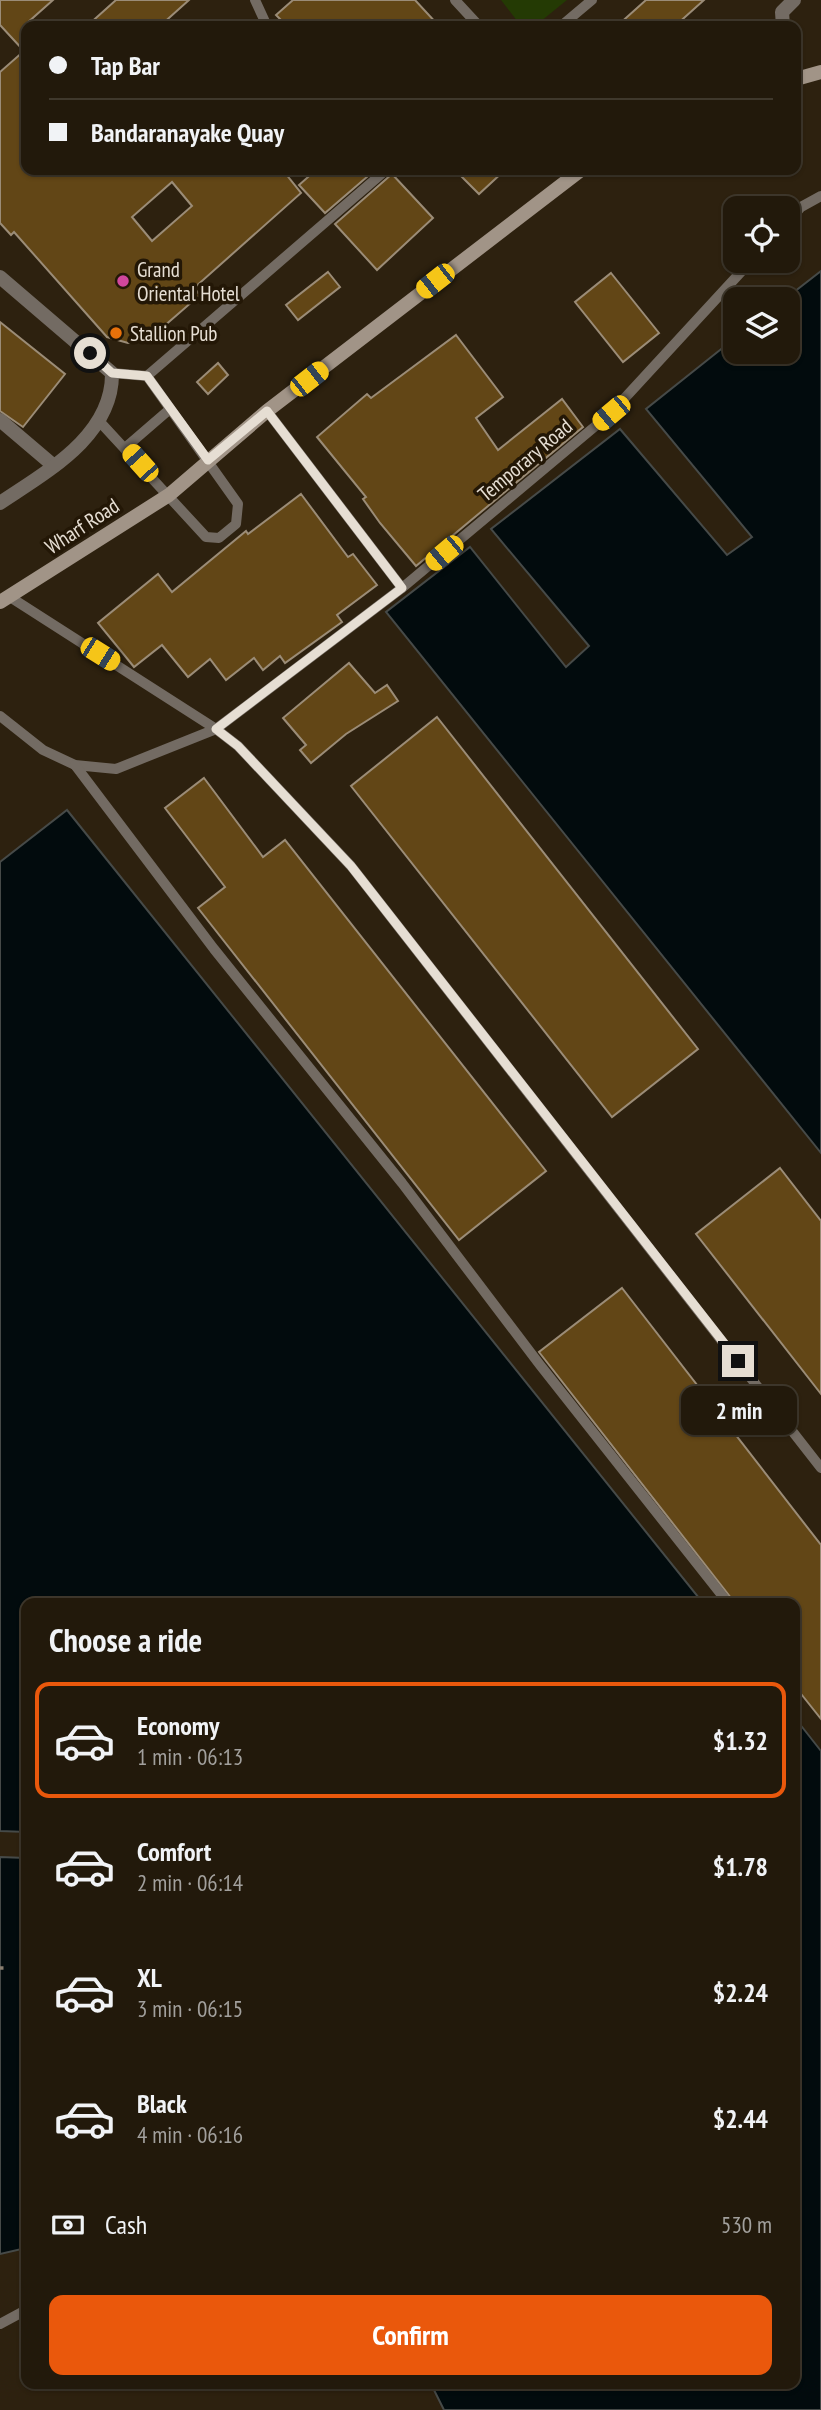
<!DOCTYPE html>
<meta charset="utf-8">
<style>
:root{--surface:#22190b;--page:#2a2214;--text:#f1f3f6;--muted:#a2a09d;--line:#3f382c;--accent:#ea580c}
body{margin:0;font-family:"PT Sans Narrow",sans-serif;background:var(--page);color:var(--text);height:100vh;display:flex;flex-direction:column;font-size:26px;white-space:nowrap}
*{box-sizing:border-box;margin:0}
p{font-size:23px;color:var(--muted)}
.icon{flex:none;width:38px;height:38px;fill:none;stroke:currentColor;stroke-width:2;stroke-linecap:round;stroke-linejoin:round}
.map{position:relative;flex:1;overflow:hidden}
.details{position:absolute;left:21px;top:1598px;width:779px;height:791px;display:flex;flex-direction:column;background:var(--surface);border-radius:14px;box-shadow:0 2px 5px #0004,0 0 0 2px var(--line)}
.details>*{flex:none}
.guide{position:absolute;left:21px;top:21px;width:780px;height:154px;border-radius:14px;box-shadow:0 2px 5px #0004,0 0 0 2px var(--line);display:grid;align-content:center;height:154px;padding:0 28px;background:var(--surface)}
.controls{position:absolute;left:723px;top:196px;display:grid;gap:14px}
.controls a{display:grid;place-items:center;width:77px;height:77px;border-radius:14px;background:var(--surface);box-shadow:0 2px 5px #0004,0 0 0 2px var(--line);font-size:35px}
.end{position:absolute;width:32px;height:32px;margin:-16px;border:9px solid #e6ded3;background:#111;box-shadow:0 0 0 4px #111}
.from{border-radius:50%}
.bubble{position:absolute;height:49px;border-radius:14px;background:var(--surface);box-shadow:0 2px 5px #0004,0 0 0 2px var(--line);font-size:23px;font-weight:700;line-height:49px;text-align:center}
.car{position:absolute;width:21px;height:42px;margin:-21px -10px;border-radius:9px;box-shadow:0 0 5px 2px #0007;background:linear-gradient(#f5c518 24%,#345 0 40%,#f5c518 0 76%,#345 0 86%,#f5c518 0)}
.guide b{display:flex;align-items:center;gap:24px;height:66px;font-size:26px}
.guide b+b{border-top:2px solid var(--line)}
.guide i{width:18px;height:18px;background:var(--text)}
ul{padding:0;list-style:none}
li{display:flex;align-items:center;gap:21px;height:116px;margin:0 14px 10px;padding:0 14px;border:4px solid transparent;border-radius:14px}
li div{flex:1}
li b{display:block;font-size:26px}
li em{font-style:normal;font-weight:700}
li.current{border-color:var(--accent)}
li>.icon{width:63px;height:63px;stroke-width:1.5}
h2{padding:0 28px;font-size:32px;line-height:84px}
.pay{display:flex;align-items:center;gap:18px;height:77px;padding:0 28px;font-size:26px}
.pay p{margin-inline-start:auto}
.primary-button{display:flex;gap:14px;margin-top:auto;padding:14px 28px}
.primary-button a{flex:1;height:80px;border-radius:14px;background:var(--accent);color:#fff;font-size:28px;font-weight:700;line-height:80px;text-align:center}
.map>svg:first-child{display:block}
.green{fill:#243a04}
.water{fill:#020b0d;stroke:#464a48;stroke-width:2}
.building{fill:#624616;stroke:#9b8c77;stroke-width:2;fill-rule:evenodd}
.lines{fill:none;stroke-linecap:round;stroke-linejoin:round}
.path{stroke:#877d6e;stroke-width:3.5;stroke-dasharray:3.5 3.5;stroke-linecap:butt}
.service{stroke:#736b63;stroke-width:10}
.minor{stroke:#736b63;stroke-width:14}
.tertiary{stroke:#736b63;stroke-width:14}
.secondary{stroke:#a19487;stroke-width:14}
.route{stroke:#e6ded3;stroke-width:9}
.hotel-dot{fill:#d1479c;stroke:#231706;stroke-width:2.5}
.food-dot{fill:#e8710a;stroke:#231706;stroke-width:2.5}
.labels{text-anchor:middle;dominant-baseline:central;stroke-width:7;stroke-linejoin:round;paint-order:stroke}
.poi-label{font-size:21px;fill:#e6ded3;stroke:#231706;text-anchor:start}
.street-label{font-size:21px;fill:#e6ded3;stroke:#231706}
</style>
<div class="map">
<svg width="821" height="2410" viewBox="0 0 821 2410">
<rect width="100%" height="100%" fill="#2d210f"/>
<path class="green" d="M501 0H567L535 26H521Z"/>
<g class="water">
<path d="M821 271V1153L386 612 470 547 566 667 589 646 491 529 620 429 727 555 752 537 646 409 735 338V352H788V299H785Z"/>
<path d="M67 810 703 1603H26V1832L0 1831V862Z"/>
<path d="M795 1718 821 1751V2410H444L431 2384H794Z"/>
<path d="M0 1857 26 1858V2248L0 2254Z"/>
</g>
<g class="building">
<path d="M0 0H53L26 24V170H276L281 176 285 173 301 193 194 288 200 295 148 340 128 343 107 337 14 232 11 235 0 223V72L24 51 0 25ZM172 182 192 206 152 241 132 217Z"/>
<path d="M116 0H189L160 26H87Z"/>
<path d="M293 0H415L439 26H287L276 15Z"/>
<path d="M646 0H704L675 26H617Z"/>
<path d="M316 170H375L325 213 299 185Z"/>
<path d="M455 170H505L479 194Z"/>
<path d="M392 174 433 218 377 270 335 224Z"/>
<path d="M328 272 340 287 298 320 286 305Z"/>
<path d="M611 273 659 333 623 362 575 302Z"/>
<path d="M0 322 65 374 23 427 0 411Z"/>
<path d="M456 335 503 397 476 418 498 450 562 399 583 427 416 566 380 523 363 499 366 497 317 437 367 394 371 398Z"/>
<path d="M218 363 228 375 208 394 197 382Z"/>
<path d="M301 494 348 557 353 554 377 585 337 615 342 622 285 663 280 656 263 670 254 658 226 680 210 659 188 677 162 645 134 667 98 623 158 574 172 592 246 531 248 534Z"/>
<path d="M349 663 375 693 387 685 398 701 346 734 311 763 300 750 306 745 283 718Z"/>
<path d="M437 717 698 1049 612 1117 351 786Z"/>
<path d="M204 778 263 857 285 840 546 1171 459 1240 198 908 225 887 165 808Z"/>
<path d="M780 1168 821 1221V1394L696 1234Z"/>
<path d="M622 1288 821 1545V1719L794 1685V1603H735L539 1352Z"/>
</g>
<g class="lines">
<path class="path" d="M0 1968H5"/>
<g class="service">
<path d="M255 0 267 26"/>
<path d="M455 0 479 26"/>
<path d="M561 26 592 0"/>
<path d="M788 222 801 207 821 196"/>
<path d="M112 373 147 376 386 170"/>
<path d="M100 422 206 537 219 538 236 524 238 504 147 376"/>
<path d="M126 447 170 409"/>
<path d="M402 588 611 413 751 261"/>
<path d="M10 597 216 729 238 746 351 866 821 1468"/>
<path d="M0 716 43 750 75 765 116 769 216 729 402 588 267 411"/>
<path d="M75 765 214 949 402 1183 540 1365 728 1603"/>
<path d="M0 2324 26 2310"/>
</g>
<g class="minor">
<path d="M783 26 782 12 794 0"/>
<path d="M0 420 54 466"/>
</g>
<path class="tertiary" d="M0 277 112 373C113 436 46 472 0 503"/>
<g class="secondary">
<path d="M796 79 821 72"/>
<path d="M0 602 169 495 267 411 581 170"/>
</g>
</g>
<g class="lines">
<path class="route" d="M90 353 112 373 147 376 208 460 267 411 402 588 216 729 238 746 351 866 738 1361"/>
</g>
<circle class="hotel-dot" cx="123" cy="281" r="7"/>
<circle class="food-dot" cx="116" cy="333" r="7"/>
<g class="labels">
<g class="poi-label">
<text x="137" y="269">Grand<tspan x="137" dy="24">Oriental Hotel</tspan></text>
<text x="130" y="333">Stallion Pub</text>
</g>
<g class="street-label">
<text transform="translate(525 460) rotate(-40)">Temporary Road</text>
<text transform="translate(82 526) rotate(-33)">Wharf Road</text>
</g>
</g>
</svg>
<div class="controls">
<a><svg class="icon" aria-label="locate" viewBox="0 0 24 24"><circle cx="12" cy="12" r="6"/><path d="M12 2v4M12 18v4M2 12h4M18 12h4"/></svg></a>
<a><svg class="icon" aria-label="layers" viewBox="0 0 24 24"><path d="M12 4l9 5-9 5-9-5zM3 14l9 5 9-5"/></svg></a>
</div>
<i class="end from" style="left:90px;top:353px"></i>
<i class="end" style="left:738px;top:1361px"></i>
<div class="bubble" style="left:681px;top:1386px;width:116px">2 min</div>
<i class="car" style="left:435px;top:281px;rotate:232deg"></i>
<i class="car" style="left:309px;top:379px;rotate:52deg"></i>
<i class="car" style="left:611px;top:413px;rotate:230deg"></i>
<i class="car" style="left:140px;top:463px;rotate:318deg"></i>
<i class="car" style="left:444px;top:553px;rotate:230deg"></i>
<i class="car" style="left:100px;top:654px;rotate:122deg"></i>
<div class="guide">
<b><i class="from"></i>Tap Bar</b>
<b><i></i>Bandaranayake Quay</b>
</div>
<section class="details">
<h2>Choose a ride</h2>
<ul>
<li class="current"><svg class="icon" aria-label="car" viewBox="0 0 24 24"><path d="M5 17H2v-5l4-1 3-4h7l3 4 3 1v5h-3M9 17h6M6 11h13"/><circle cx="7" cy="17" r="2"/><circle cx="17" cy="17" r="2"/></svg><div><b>Economy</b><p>1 min · 06:13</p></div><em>$1.32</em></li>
<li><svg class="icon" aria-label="car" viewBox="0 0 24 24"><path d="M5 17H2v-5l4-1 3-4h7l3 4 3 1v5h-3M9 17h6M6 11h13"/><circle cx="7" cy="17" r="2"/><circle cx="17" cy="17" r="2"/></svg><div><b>Comfort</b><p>2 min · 06:14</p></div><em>$1.78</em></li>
<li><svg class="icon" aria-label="car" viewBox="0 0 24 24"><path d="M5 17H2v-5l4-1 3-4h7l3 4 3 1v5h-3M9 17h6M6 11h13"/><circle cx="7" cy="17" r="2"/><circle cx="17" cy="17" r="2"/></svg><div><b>XL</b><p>3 min · 06:15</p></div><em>$2.24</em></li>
<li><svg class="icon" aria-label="car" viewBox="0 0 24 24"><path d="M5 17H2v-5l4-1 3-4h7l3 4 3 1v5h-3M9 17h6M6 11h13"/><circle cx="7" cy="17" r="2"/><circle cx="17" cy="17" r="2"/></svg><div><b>Black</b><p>4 min · 06:16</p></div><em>$2.44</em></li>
</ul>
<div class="pay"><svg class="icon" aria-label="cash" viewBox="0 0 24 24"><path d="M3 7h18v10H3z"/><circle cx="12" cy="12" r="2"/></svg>Cash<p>530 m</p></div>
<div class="primary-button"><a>Confirm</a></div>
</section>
</div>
